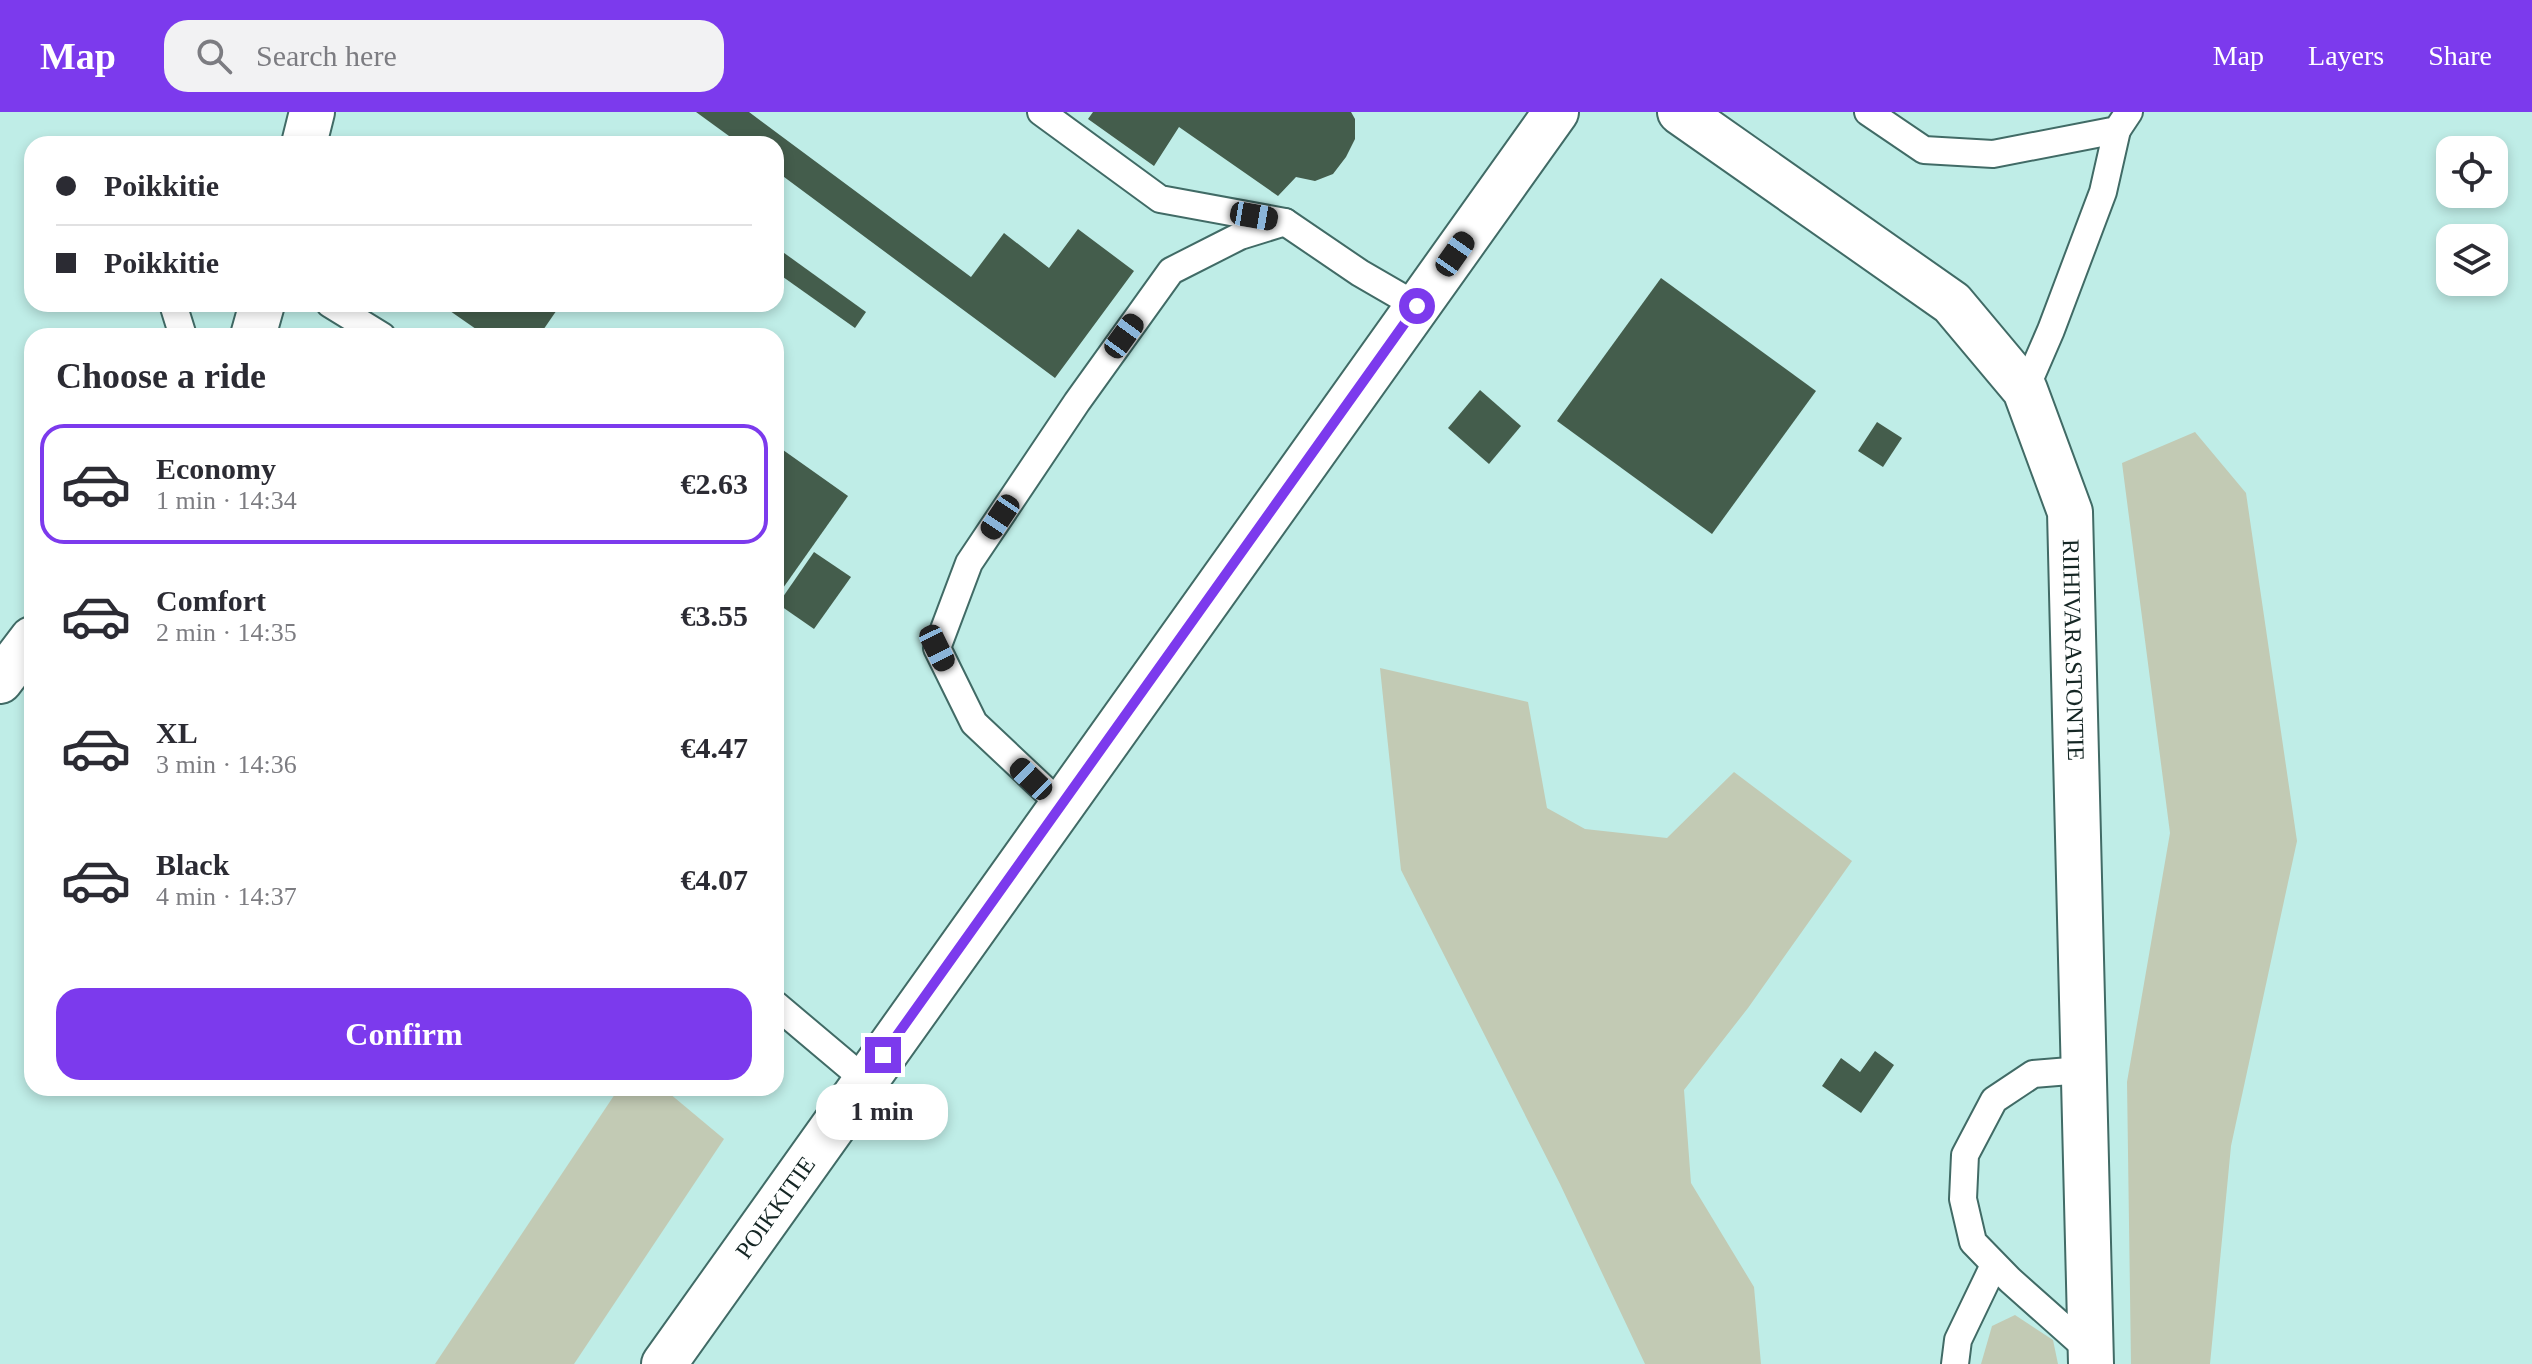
<!DOCTYPE html>
<meta charset="utf-8">
<style>
:root{--surface:#fff;--page:#f2f2f3;--text:#2b2b33;--muted:#7c7c81;--line:#e1e1e2;--accent:#7c3aed}
body{margin:0;font-family:Georgia,serif;background:var(--page);color:var(--text);height:100vh;display:flex;flex-direction:column;font-size:30px;white-space:nowrap}
*{box-sizing:border-box;margin:0}
p{font-size:26px;color:var(--muted)}
.icon{flex:none;width:44px;height:44px;fill:none;stroke:currentColor;stroke-width:2;stroke-linecap:round;stroke-linejoin:round}
.map{position:relative;flex:1;overflow:hidden}
.panel{position:absolute;left:24px;top:216px;width:760px;height:768px;display:flex;flex-direction:column;background:var(--surface);border-radius:24px;box-shadow:0 4px 12px #0003}
.panel>*{flex:none}
.top-card{position:absolute;left:24px;top:24px;width:760px;height:176px;border-radius:24px;box-shadow:0 4px 12px #0003;display:grid;align-content:center;height:176px;padding:0 32px;background:var(--surface)}
.fabs{position:absolute;left:2436px;top:24px;display:grid;gap:16px}
.fabs a{display:grid;place-items:center;width:72px;height:72px;border-radius:16px;background:var(--surface);box-shadow:0 4px 12px #0003;font-size:40px}
.end{position:absolute;width:36px;height:36px;margin:-18px;border:10px solid #7c3aed;background:#fff;box-shadow:0 0 0 4px #fff}
.from{border-radius:50%}
.bubble{position:absolute;height:56px;border-radius:24px;background:var(--surface);box-shadow:0 4px 12px #0003;font-size:26px;font-weight:600;line-height:56px;text-align:center}
.car{position:absolute;width:24px;height:48px;margin:-24px -12px;border-radius:10px;box-shadow:0 0 6px 2px #0007;background:linear-gradient(#222 24%,#8ab4d8 0 40%,#222 0 76%,#8ab4d8 0 86%,#222 0)}
.top-card b{display:flex;align-items:center;gap:28px;height:76px;font-size:30px}
.top-card b+b{border-top:2px solid var(--line)}
.top-card i{width:20px;height:20px;background:var(--text)}
ul{padding:0;list-style:none}
li{display:flex;align-items:center;gap:24px;height:120px;margin:0 16px 12px;padding:0 16px;border:4px solid transparent;border-radius:24px}
li div{flex:1}
li b{display:block;font-size:30px}
li em{font-style:normal;font-weight:600}
li.active{border-color:var(--accent)}
li>.icon{width:72px;height:72px;stroke-width:1.5}
h2{padding:0 32px;font-size:36px;line-height:96px}
.action{display:flex;gap:16px;margin-top:auto;padding:16px 32px}
.action a{flex:1;height:92px;border-radius:24px;background:var(--accent);color:#fff;font-size:32px;font-weight:600;line-height:92px;text-align:center}
header{display:flex;align-items:center;gap:48px;box-sizing:border-box;height:112px;padding:0 40px;background:var(--accent);color:#fff}
header strong{font-size:38px}
nav{display:flex;gap:44px;margin-inline-start:auto;font-size:28px}
.search{width:560px;height:72px;background:var(--page);display:flex;align-items:center;gap:20px;box-sizing:border-box;padding:0 28px;border-radius:24px;color:var(--muted);font-size:30px}
.map>svg:first-child{display:block}
.green{fill:#c2cab4}
.building{fill:#445d4c}
.lines{fill:none;stroke-linecap:round;stroke-linejoin:round}
.lane-casing{stroke:#416b66;stroke-width:30}
.street-casing{stroke:#416b66;stroke-width:48}
.lane{stroke:#fff;stroke-width:26}
.street{stroke:#fff;stroke-width:44}
.route{stroke:#7c3aed;stroke-width:10}
.labels{text-anchor:middle;dominant-baseline:central;stroke-width:8;stroke-linejoin:round;paint-order:stroke}
.street-label{font-size:24px;fill:#152624;stroke:#bfede7}
</style>
<header>
<strong>Map</strong>
<div class="search"><svg class="icon" aria-label="search" viewBox="0 0 24 24"><circle cx="10" cy="10" r="6"/><path d="M15 15l6 6"/></svg>Search here</div>
<nav><a>Map</a><a>Layers</a><a>Share</a></nav>
</header>
<div class="map">
<svg width="2532" height="1252" viewBox="0 0 2532 1252">
<rect width="100%" height="100%" fill="#bfede7"/>
<g class="green">
<path d="M2195 320 2246 381 2297 729 2231 1034 2210 1252H2131L2127 970 2170 721 2122 351Z"/>
<path d="M1380 556 1528 590 1547 696 1585 717 1667 726 1734 660 1852 749 1748 896 1684 978 1691 1071 1754 1175 1761 1252H1645L1560 1072 1401 758Z"/>
<path d="M619 976H663L724 1027 574 1252H435Z"/>
<path d="M2015 1203 2053 1228 2058 1252H1981L1992 1214Z"/>
</g>
<g class="building">
<path d="M696 0H749L971 165 1004 121 1049 156 1078 117 1134 159 1055 266 776 59V32H740Z"/>
<path d="M1093 0H1351L1355 7V27L1346 45 1333 62 1315 69 1296 65 1278 84 1179 15 1154 54 1088 7Z"/>
<path d="M780 138 866 200 855 216 776 160V143Z"/>
<path d="M1661 166 1816 279 1712 422 1557 309Z"/>
<path d="M440 192H561L539 224H486Z"/>
<path d="M1480 278 1521 314 1489 352 1448 316Z"/>
<path d="M1877 310 1902 326 1883 355 1858 339Z"/>
<path d="M776 333 848 384 776 486Z"/>
<path d="M814 440 851 465 814 517 778 492Z"/>
<path d="M1875 939 1894 953 1861 1001 1822 974 1841 946 1860 960Z"/>
</g>
<g class="lines">
<g class="lane-casing">
<g id="lane">
<path d="M1041 0 1160 87 1285 110 1360 161 1417 194"/>
<path d="M1868 0 1924 38 1993 42 2117 18 2129 0"/>
<path d="M173 192 183 224"/>
<path d="M330 192 382 224"/>
<path d="M2025 278 2051 218 2103 80 2117 18"/>
<path d="M1061 693 974 611 937 536 969 451 1077 290 1171 159 1240 124 1285 110"/>
<path d="M776 893 865 968"/>
<path d="M2082 958 2033 962 1994 988 1965 1043 1963 1087 1973 1130 2010 1168 2091 1240"/>
<path d="M1955 1252 1958 1228 1994 1153"/>
</g>
</g>
<g class="street-casing">
<g id="street">
<path id="s1" d="M1680 0 1952 191 2025 278 2070 400 2091 1252"/>
<path d="M304 32 312 0"/>
<path d="M253 224 262 192"/>
<path d="M0 569 32 527"/>
<path id="s2" d="M664 1252 1556 0"/>
</g>
</g>
<use href="#lane" class="lane"/>
<use href="#street" class="street"/>
</g>
<g class="lines">
<path class="route" d="M883 943 1417 194"/>
</g>
<g class="labels">
<g class="street-label">
<text stroke="none"><textPath href="#s1" startOffset="714">RIIHIVARASTONTIE</textPath></text>
<text stroke="none"><textPath href="#s2" startOffset="192">POIKKITIE</textPath></text>
</g>
</g>
</svg>
<div class="fabs">
<a><svg class="icon" aria-label="locate" viewBox="0 0 24 24"><circle cx="12" cy="12" r="6"/><path d="M12 2v4M12 18v4M2 12h4M18 12h4"/></svg></a>
<a><svg class="icon" aria-label="layers" viewBox="0 0 24 24"><path d="M12 4l9 5-9 5-9-5zM3 14l9 5 9-5"/></svg></a>
</div>
<i class="end from" style="left:1417px;top:194px"></i>
<i class="end" style="left:883px;top:943px"></i>
<div class="bubble" style="left:816px;top:972px;width:132px">1 min</div>
<i class="car" style="left:1254px;top:104px;rotate:100deg"></i>
<i class="car" style="left:1455px;top:142px;rotate:35deg"></i>
<i class="car" style="left:1124px;top:224px;rotate:36deg"></i>
<i class="car" style="left:1000px;top:405px;rotate:214deg"></i>
<i class="car" style="left:937px;top:536px;rotate:154deg"></i>
<i class="car" style="left:1031px;top:667px;rotate:314deg"></i>
<div class="top-card">
<b><i class="from"></i>Poikkitie</b>
<b><i></i>Poikkitie</b>
</div>
<section class="panel">
<h2>Choose a ride</h2>
<ul>
<li class="active"><svg class="icon" aria-label="car" viewBox="0 0 24 24"><path d="M5 17H2v-5l4-1 3-4h7l3 4 3 1v5h-3M9 17h6M6 11h13"/><circle cx="7" cy="17" r="2"/><circle cx="17" cy="17" r="2"/></svg><div><b>Economy</b><p>1 min · 14:34</p></div><em>€2.63</em></li>
<li><svg class="icon" aria-label="car" viewBox="0 0 24 24"><path d="M5 17H2v-5l4-1 3-4h7l3 4 3 1v5h-3M9 17h6M6 11h13"/><circle cx="7" cy="17" r="2"/><circle cx="17" cy="17" r="2"/></svg><div><b>Comfort</b><p>2 min · 14:35</p></div><em>€3.55</em></li>
<li><svg class="icon" aria-label="car" viewBox="0 0 24 24"><path d="M5 17H2v-5l4-1 3-4h7l3 4 3 1v5h-3M9 17h6M6 11h13"/><circle cx="7" cy="17" r="2"/><circle cx="17" cy="17" r="2"/></svg><div><b>XL</b><p>3 min · 14:36</p></div><em>€4.47</em></li>
<li><svg class="icon" aria-label="car" viewBox="0 0 24 24"><path d="M5 17H2v-5l4-1 3-4h7l3 4 3 1v5h-3M9 17h6M6 11h13"/><circle cx="7" cy="17" r="2"/><circle cx="17" cy="17" r="2"/></svg><div><b>Black</b><p>4 min · 14:37</p></div><em>€4.07</em></li>
</ul>
<div class="action"><a>Confirm</a></div>
</section>
</div>
